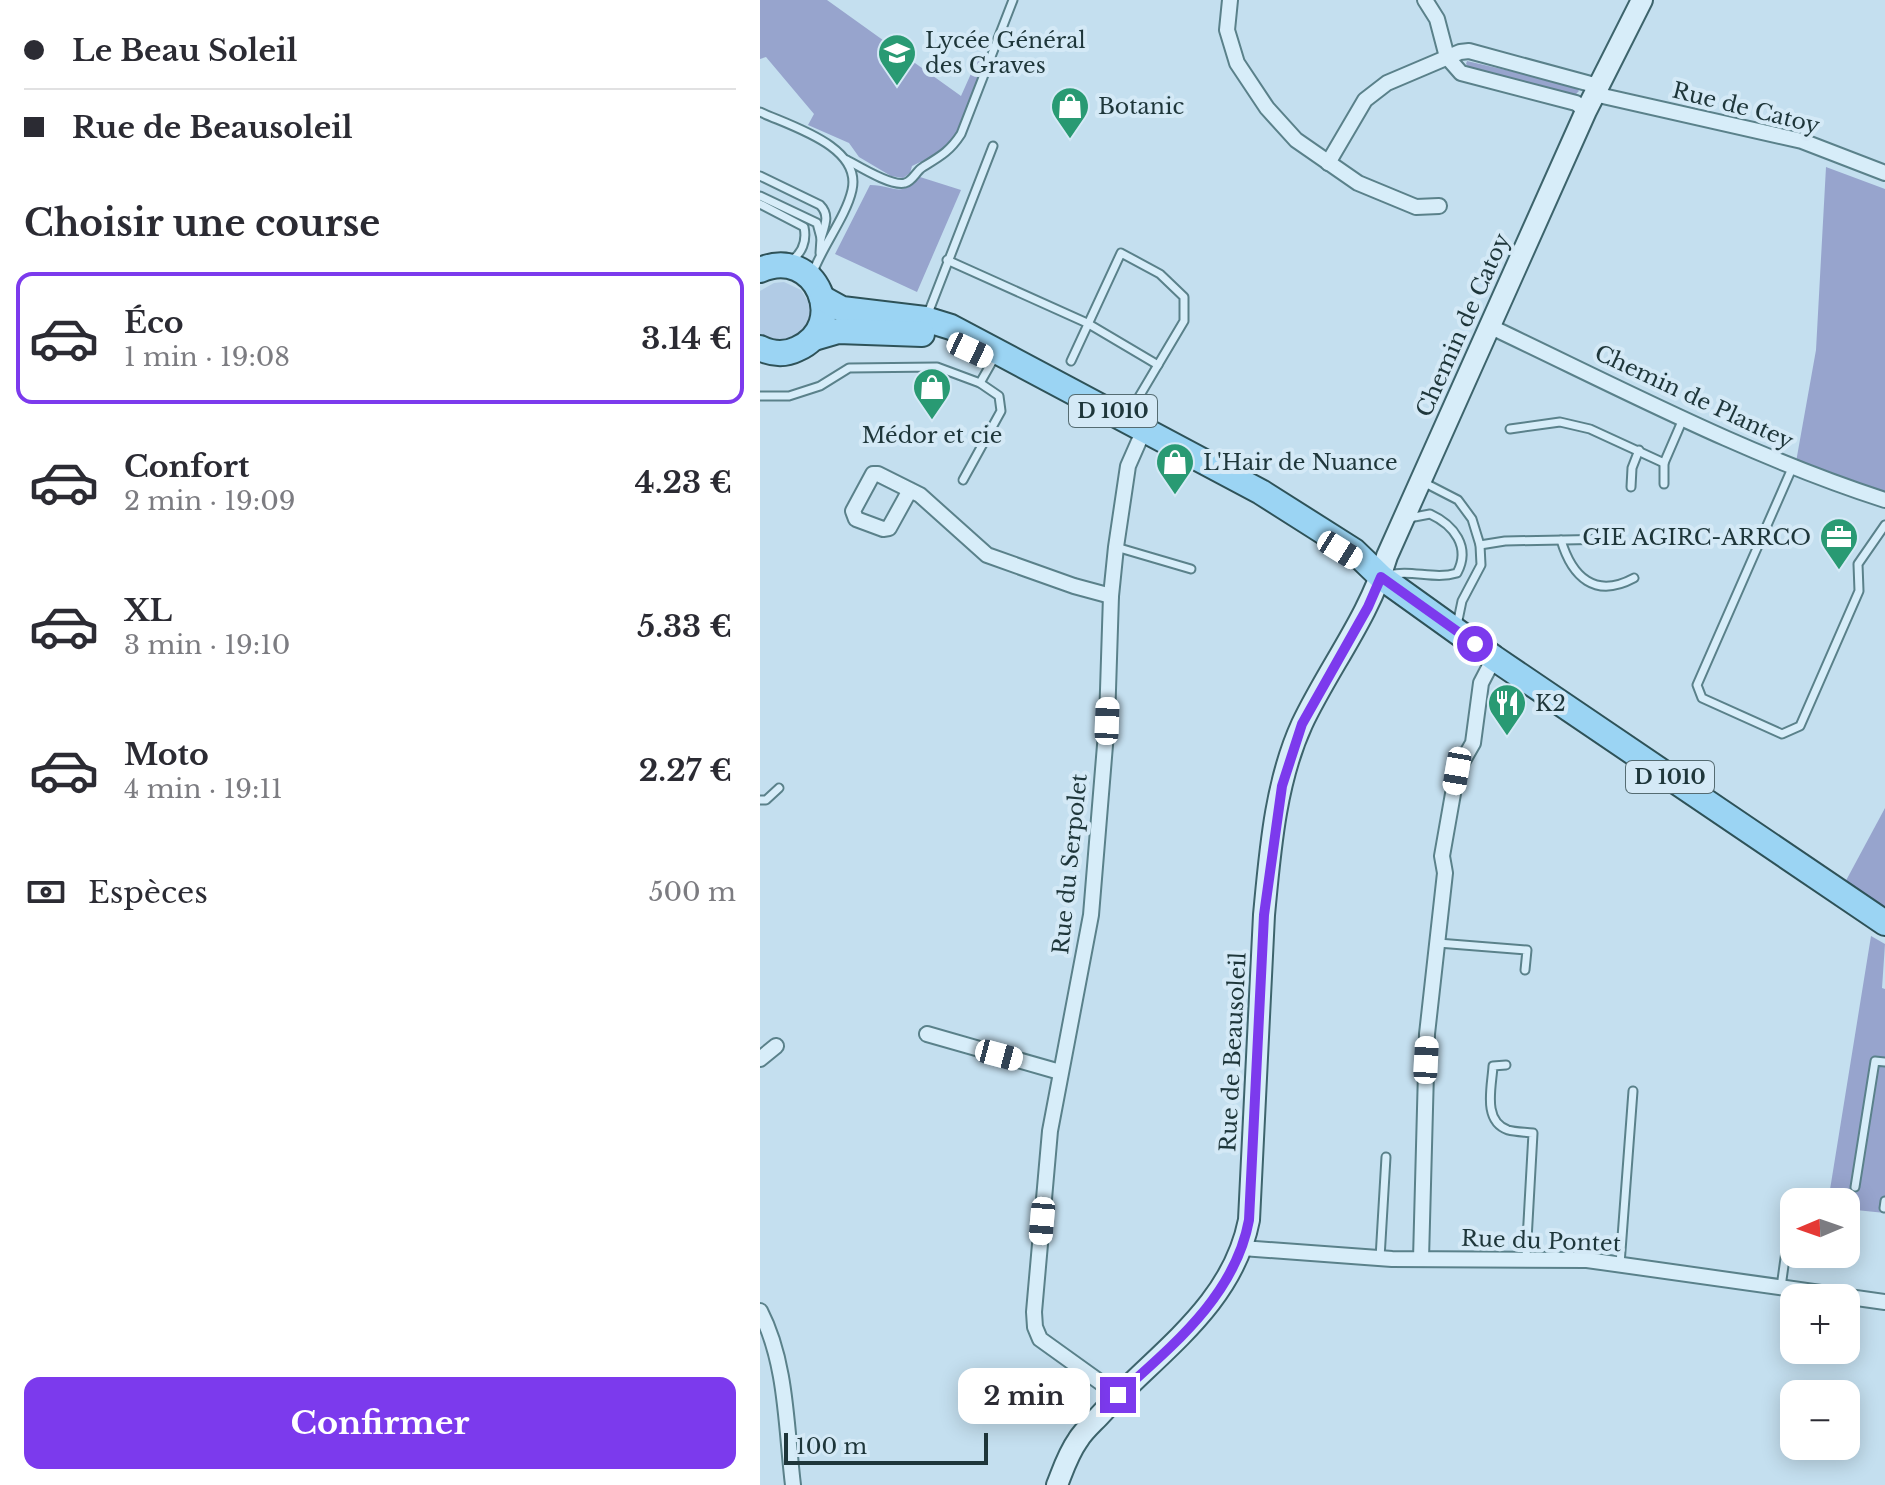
<!DOCTYPE html>
<html lang="fr">
<meta charset="utf-8">
<style>
:root{--surface:#fff;--page:#f2f2f3;--text:#2b2b33;--muted:#7c7c81;--line:#e1e1e2;--accent:#7c3aed}
body{margin:0;font-family:"Libre Baskerville",serif;background:var(--page);color:var(--text);height:100vh;display:flex;flex-direction:column;font-size:30px;white-space:nowrap}
*{box-sizing:border-box;margin:0}
p{font-size:26px;color:var(--muted)}
.icon{flex:none;width:44px;height:44px;fill:none;stroke:currentColor;stroke-width:2;stroke-linecap:round;stroke-linejoin:round}
.map{position:relative;flex:1;overflow:hidden}
.panel{display:flex;flex-direction:column;background:var(--surface);width:760px}
.panel>*{flex:none}
.guide{display:grid;align-content:center;height:176px;padding:0 24px;background:var(--surface)}
.needle{width:52px;rotate:268deg}
.buttons{position:absolute;left:1020px;top:1188px;display:grid;gap:16px}
.buttons a{display:grid;place-items:center;width:80px;height:80px;border-radius:16px;background:var(--surface);box-shadow:0 4px 20px #0003;font-size:40px}
.scale{position:absolute;left:24px;bottom:20px;width:204px;box-sizing:border-box;padding-left:8px;border:4px solid #1e363a;border-top:0;font-size:22px;line-height:28px;white-space:nowrap;color:#1e363a;-webkit-text-stroke:6px #d4e9f6;paint-order:stroke}
.end{position:absolute;width:36px;height:36px;margin:-18px;border:10px solid #7c3aed;background:#fff;box-shadow:0 0 0 4px #fff}
.from{border-radius:50%}
.bubble{position:absolute;height:56px;border-radius:16px;background:var(--surface);box-shadow:0 4px 20px #0003;font-size:26px;font-weight:800;line-height:56px;text-align:center}
.car{position:absolute;width:24px;height:48px;margin:-24px -12px;border-radius:10px;box-shadow:0 0 6px 2px #0007;background:linear-gradient(#fff 24%,#345 0 40%,#fff 0 76%,#345 0 86%,#fff 0)}
.guide b{display:flex;align-items:center;gap:28px;height:76px;font-size:30px}
.guide b+b{border-top:2px solid var(--line)}
.guide i{width:20px;height:20px;background:var(--text)}
ul{padding:0;list-style:none}
li{display:flex;align-items:center;gap:24px;height:132px;margin:0 16px 12px;padding:0 8px;border:4px solid transparent;border-radius:16px}
li div{flex:1}
li b{display:block;font-size:30px}
li em{font-style:normal;font-weight:800}
li.selected{border-color:var(--accent)}
li>.icon{width:72px;height:72px;stroke-width:1.5}
h2{padding:0 24px;font-size:36px;line-height:96px}
.pay{display:flex;align-items:center;gap:20px;height:88px;padding:0 24px;font-size:30px}
.pay p{margin-inline-start:auto}
.cta{display:flex;gap:16px;margin-top:auto;padding:16px 24px}
.cta a{flex:1;height:92px;border-radius:16px;background:var(--accent);color:#fff;font-size:32px;font-weight:800;line-height:92px;text-align:center}
main{display:flex;flex:1;min-height:0}
.map>svg:first-child{display:block}
.farmland{fill:#b1cbe5}
.green{fill:#97a4cd}
.lines{fill:none;stroke-linecap:round;stroke-linejoin:round}
.lane-casing{stroke:#5a818a;stroke-width:11}
.street-casing{stroke:#5a818a;stroke-width:18}
.secondary-casing{stroke:#3d646c;stroke-width:24}
.primary-casing{stroke:#2e5258;stroke-width:28}
.lane{stroke:#d7edf9;stroke-width:7}
.street{stroke:#d7edf9;stroke-width:14}
.secondary{stroke:#d7edf9;stroke-width:20}
.primary{stroke:#9bd4f3;stroke-width:24}
.route{stroke:#7c3aed;stroke-width:10}
.labels{text-anchor:middle;dominant-baseline:central;stroke-width:8;stroke-linejoin:round;paint-order:stroke}
.shield{fill:#d4e9f6;stroke:#556c72;stroke-width:2}
.shield-label{font-size:20px;font-weight:bold;fill:#1e363a}
.poi-label{font-size:22px;fill:#1e363a;stroke:#d4e9f6;text-anchor:start}
.street-label{font-size:22px;fill:#1e363a;stroke:#d4e9f6}
</style>
<main>
<section class="panel">
<div class="guide">
<b><i class="from"></i>Le Beau Soleil</b>
<b><i></i>Rue de Beausoleil</b>
</div>
<h2>Choisir une course</h2>
<ul>
<li class="selected"><svg class="icon" aria-label="car" viewBox="0 0 24 24"><path d="M5 17H2v-5l4-1 3-4h7l3 4 3 1v5h-3M9 17h6M6 11h13"/><circle cx="7" cy="17" r="2"/><circle cx="17" cy="17" r="2"/></svg><div><b>Éco</b><p>1 min · 19:08</p></div><em>3.14 €</em></li>
<li><svg class="icon" aria-label="car" viewBox="0 0 24 24"><path d="M5 17H2v-5l4-1 3-4h7l3 4 3 1v5h-3M9 17h6M6 11h13"/><circle cx="7" cy="17" r="2"/><circle cx="17" cy="17" r="2"/></svg><div><b>Confort</b><p>2 min · 19:09</p></div><em>4.23 €</em></li>
<li><svg class="icon" aria-label="car" viewBox="0 0 24 24"><path d="M5 17H2v-5l4-1 3-4h7l3 4 3 1v5h-3M9 17h6M6 11h13"/><circle cx="7" cy="17" r="2"/><circle cx="17" cy="17" r="2"/></svg><div><b>XL</b><p>3 min · 19:10</p></div><em>5.33 €</em></li>
<li><svg class="icon" aria-label="car" viewBox="0 0 24 24"><path d="M5 17H2v-5l4-1 3-4h7l3 4 3 1v5h-3M9 17h6M6 11h13"/><circle cx="7" cy="17" r="2"/><circle cx="17" cy="17" r="2"/></svg><div><b>Moto</b><p>4 min · 19:11</p></div><em>2.27 €</em></li>
</ul>
<div class="pay"><svg class="icon" aria-label="cash" viewBox="0 0 24 24"><path d="M3 7h18v10H3z"/><circle cx="12" cy="12" r="2"/></svg>Espèces<p>500 m</p></div>
<div class="cta"><a>Confirmer</a></div>
</section>
<div class="map">
<svg width="1125" height="1485" viewBox="0 0 1125 1485">
<rect width="100%" height="100%" fill="#c4dfef"/>
<path class="farmland" d="M24 282 41 290 51 306 52 316 44 333 28 343 9 341 0 335V291L14 283Z"/>
<g class="green">
<path d="M0 0H67L201 96 218 58 221 59 223 66 194 138 179 153 152 166 150 173 143 178 131 176 99 157 89 143 48 125 54 114 6 57 0 59Z"/>
<path d="M707 61 815 86 819 91 815 95 709 68 706 64Z"/>
<path d="M1066 167 1125 189V495L1036 462 1056 350Z"/>
<path d="M160 177 201 190 157 292 75 254 110 185C135 185 139 199 160 177Z"/>
<path d="M1125 808V917L1082 888Z"/>
<path d="M1111 936 1125 944 1122 988 1125 989V1213L1086 1209V1202H1068Z"/>
</g>
<g class="lines">
<g class="lane-casing">
<g id="lane">
<path d="M0 112C30 126 102 146 92 190 86 217 61 248 52 275"/>
<path d="M87 160C100 167 132 187 145 183 153 181 156 171 163 167 181 156 190 151 201 134L253 0"/>
<path d="M0 176 60 205C70 215 65 225 61 238"/>
<path d="M0 196 57 223 61 238 60 253"/>
<path d="M0 204 44 227C47 241 42 253 31 261"/>
<path d="M187 260 327 323 398 365"/>
<path d="M167 316 233 146"/>
<path d="M311 361 361 253 400 274 424 297V321L367 417"/>
<path d="M0 396H29L60 386 89 368 177 367 220 383 233 360"/>
<path d="M750 429 800 422 830 429 904 463 923 419"/>
<path d="M904 463V484"/>
<path d="M1033 466 937 685 942 698 1022 734 1040 726 1099 591 1098 564 1125 525"/>
<path d="M203 480 241 411 239 396 220 383"/>
<path d="M663 482 698 500 712 519 720 545 721 565 702 601 697 625"/>
<path d="M871 487 872 468 879 450"/>
<path d="M801 540C812 577 835 599 874 578"/>
<path d="M720 545 745 541 856 539"/>
<path d="M356 547 431 569"/>
<path d="M628 575C651 569 674 580 697 573 711 547 694 525 670 514L649 518"/>
<path d="M0 800H6L19 788"/>
<path d="M678 943 767 950 765 970"/>
<path d="M746 1065 733 1066C732 1086 722 1121 748 1130 755 1132 765 1132 773 1133L766 1258"/>
<path d="M1095 1187 1115 1061 1125 1062"/>
<path d="M1124 1208 1125 1201"/>
<path d="M620 1258 626 1157"/>
<path d="M860 1264 873 1091"/>
<path d="M1021 1287 1033 1201"/>
</g>
</g>
<g class="street-casing">
<g id="street">
<path d="M470 0 467 30 477 63 507 108 536 140 598 183 656 207 679 206"/>
<path d="M665 0 677 19 687 57 701 73 816 103 826 111"/>
<path d="M834 94 1042 141 1125 173"/>
<path d="M568 163 605 100 627 83 700 52 709 51 838 86"/>
<path d="M729 326C858 387 988 456 1125 500"/>
<path d="M150 490 129 528 123 529 96 519 93 511 113 474H118L160 495 227 555 314 586 351 596"/>
<path d="M167 1034 300 1072"/>
<path d="M0 1059 16 1046"/>
<path d="M482 1248 632 1259 827 1260 1125 1302"/>
<path d="M661 1259 667 1034 685 873 682 856 697 771 713 743 721 683 734 658"/>
<path d="M0 1311C27 1363 26 1428 33 1485"/>
<path d="M358 1395 280 1339 275 1327 274 1312 290 1131 331 915 347 721 351 596 356 547 368 466 379 441"/>
</g>
</g>
<g class="secondary-casing">
<path id="secondary" d="M297 1485C303 1470 308 1454 318 1440 324 1430 334 1422 342 1413 398 1352 472 1306 489 1220L504 915C510 852 515 783 542 724 569 667 609 617 627 556L826 111 882 0"/>
</g>
<g class="primary-casing">
<g id="primary">
<path d="M0 270C56 245 90 326 37 349 25 355 12 354 0 348"/>
<path d="M62 298 82 309 165 319 191 327 501 492 594 551 621 577 734 658 1125 923"/>
<path d="M54 338 78 331 162 334"/>
</g>
</g>
<use href="#lane" class="lane"/>
<use href="#street" class="street"/>
<use href="#secondary" class="secondary"/>
<use href="#primary" class="primary"/>
</g>
<g class="lines">
<path class="route" d="M358 1395C412 1346 475 1296 489 1220L504 915 522 786 542 724 608 607 621 577 715 644"/>
</g>
<defs>
<g id="school-pin" transform="scale(2)"><path d="M0 17L-7.5 6A9.5 9.5 0 1 1 7.5 6Z" fill="#299a73" stroke="#d4e9f6"/><path d="M0-5L7-2L0 1L-7-2ZM-4 1L0 2.5L4 1V4Q0 6-4 4Z" fill="#fff"/></g>
<g id="shop-pin" transform="scale(2)"><path d="M0 17L-7.5 6A9.5 9.5 0 1 1 7.5 6Z" fill="#299a73" stroke="#d4e9f6"/><path d="M-5-2.5h2.3a2.7 3.5 0 0 1 5.4 0H5L5.5 6h-11ZM-1.5-2.5h3a1.5 2.3 0 0 0-3 0Z" fill="#fff"/></g>
<g id="office-pin" transform="scale(2)"><path d="M0 17L-7.5 6A9.5 9.5 0 1 1 7.5 6Z" fill="#299a73" stroke="#d4e9f6"/><path d="M-6-3h4V-5.5h4V-3h4V5H-6ZM-1-4.5V-3h2v-1.5ZM-6 0V1H6V0Z" fill="#fff"/></g>
<g id="restaurant-pin" transform="scale(2)"><path d="M0 17L-7.5 6A9.5 9.5 0 1 1 7.5 6Z" fill="#299a73" stroke="#d4e9f6"/><path d="M-5-6h1v4h1v-4h1v4h1v-4h1v5L-1.5 .5V6h-2V.5L-5-1ZM5-6V6H3V1.5H1.5Q1.5-4 5-6Z" fill="#fff"/></g>
</defs>
<g fill-rule="evenodd">
<use href="#school-pin" x="137" y="53"/>
<use href="#shop-pin" x="310" y="106"/>
<use href="#shop-pin" x="172" y="387"/>
<use href="#shop-pin" x="415" y="462"/>
<use href="#office-pin" x="1079" y="537"/>
<use href="#restaurant-pin" x="747" y="703"/>
</g>
<g class="labels">
<g class="shield">
<rect x="309" y="395" width="88" height="32" rx="6"/>
<rect x="866" y="761" width="88" height="32" rx="6"/>
</g>
<g class="shield-label">
<text x="353" y="411">D 1010</text>
<text x="910" y="777">D 1010</text>
</g>
<g class="poi-label">
<text x="165" y="40">Lycée Général<tspan x="165" dy="25">des Graves</tspan></text>
<text x="338" y="106">Botanic</text>
<text x="172" y="435" text-anchor="middle">Médor et cie</text>
<text x="443" y="462">L'Hair de Nuance</text>
<text x="1051" y="537" text-anchor="end">GIE AGIRC-ARRCO</text>
<text x="775" y="703">K2</text>
</g>
<g class="street-label">
<text transform="translate(986 108) rotate(14)">Rue de Catoy</text>
<text transform="translate(703 325) rotate(-66)">Chemin de Catoy</text>
<text transform="translate(934 397) rotate(25)">Chemin de Plantey</text>
<text transform="translate(310 864) rotate(-84)">Rue du Serpolet</text>
<text transform="translate(473 1052) rotate(-87)">Rue de Beausoleil</text>
<text transform="translate(781 1241) rotate(2)">Rue du Pontet</text>
</g>
</g>
</svg>
<div class="buttons">
<a><svg class="needle" viewBox="-14 -14 28 28"><path d="M0-13l5 13h-10z" fill="#e53935"/><path d="M0 13l5-13h-10z" fill="#7c7c81"/></svg></a>
<a>+</a>
<a>−</a>
</div>
<div class="scale">100 m</div>
<i class="end from" style="left:715px;top:644px"></i>
<i class="end" style="left:358px;top:1395px"></i>
<div class="bubble" style="left:198px;top:1368px;width:132px">2 min</div>
<i class="car" style="left:210px;top:350px;rotate:115deg"></i>
<i class="car" style="left:580px;top:550px;rotate:122deg"></i>
<i class="car" style="left:347px;top:721px;rotate:2deg"></i>
<i class="car" style="left:697px;top:771px;rotate:190deg"></i>
<i class="car" style="left:239px;top:1055px;rotate:105deg"></i>
<i class="car" style="left:666px;top:1060px;rotate:3deg"></i>
<i class="car" style="left:282px;top:1221px;rotate:185deg"></i>
</div>
</main>
